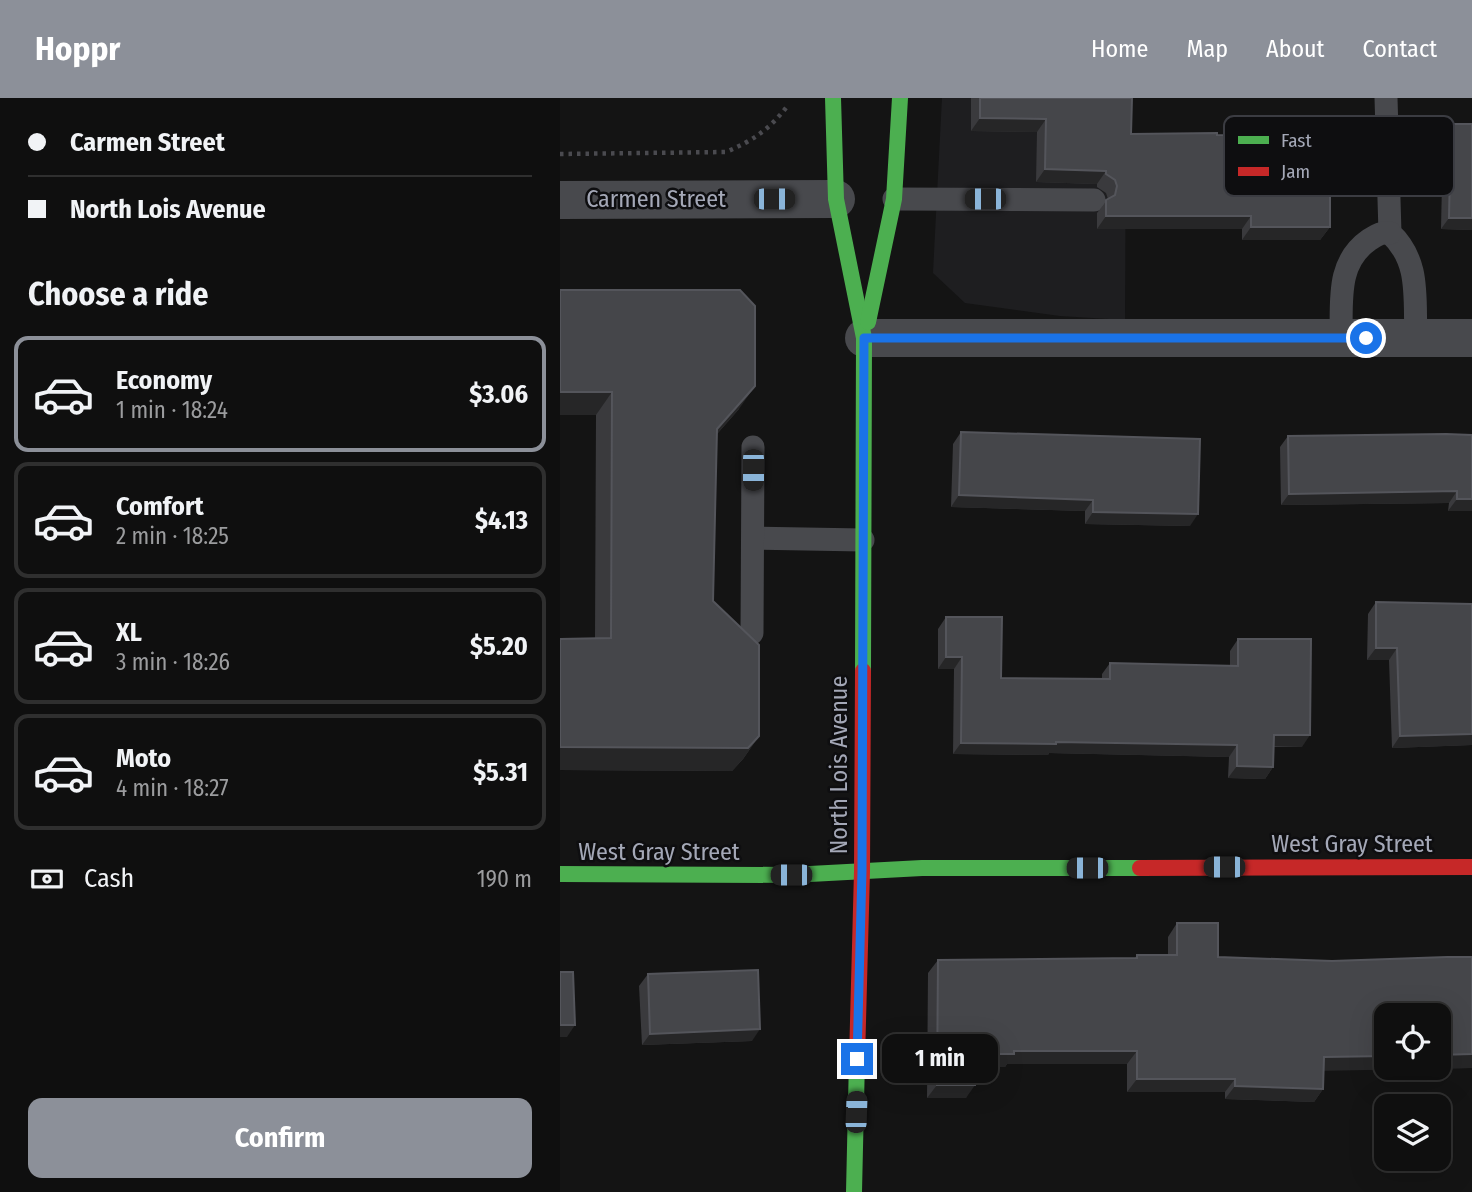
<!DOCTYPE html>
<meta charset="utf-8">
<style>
:root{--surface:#0f0f0f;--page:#181818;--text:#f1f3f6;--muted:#9b9c9e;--line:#2f2f2f;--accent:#8c9099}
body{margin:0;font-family:"Fira Sans Condensed",sans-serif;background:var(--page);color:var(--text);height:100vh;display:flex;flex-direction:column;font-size:26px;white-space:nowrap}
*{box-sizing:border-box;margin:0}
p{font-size:23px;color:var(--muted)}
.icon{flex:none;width:38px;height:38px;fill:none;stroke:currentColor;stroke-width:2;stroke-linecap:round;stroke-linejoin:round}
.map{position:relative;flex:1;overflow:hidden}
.side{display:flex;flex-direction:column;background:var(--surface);width:560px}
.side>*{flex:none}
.guide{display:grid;align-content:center;height:154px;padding:0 28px;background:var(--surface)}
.controls{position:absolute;left:814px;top:905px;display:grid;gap:14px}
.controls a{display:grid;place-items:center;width:77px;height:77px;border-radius:14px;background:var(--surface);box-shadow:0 7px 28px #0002,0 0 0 2px var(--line);font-size:35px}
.end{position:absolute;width:32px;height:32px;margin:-16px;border:9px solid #1a73e8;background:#fff;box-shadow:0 0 0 4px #fff}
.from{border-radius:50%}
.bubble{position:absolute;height:49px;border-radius:14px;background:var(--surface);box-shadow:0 7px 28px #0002,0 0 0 2px var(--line);font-size:23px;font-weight:700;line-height:49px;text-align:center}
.car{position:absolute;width:21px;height:42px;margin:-21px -10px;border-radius:9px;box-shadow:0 0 5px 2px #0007;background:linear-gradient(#222 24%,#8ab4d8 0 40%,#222 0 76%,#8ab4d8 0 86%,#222 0)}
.guide b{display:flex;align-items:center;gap:24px;height:66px;font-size:26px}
.guide b+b{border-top:2px solid var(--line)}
.guide i{width:18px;height:18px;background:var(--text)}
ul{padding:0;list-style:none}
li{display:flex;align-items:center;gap:21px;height:116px;margin:0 14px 10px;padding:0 14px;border:4px solid var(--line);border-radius:14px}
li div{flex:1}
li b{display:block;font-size:26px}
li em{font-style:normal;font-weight:700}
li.active{border-color:var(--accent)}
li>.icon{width:63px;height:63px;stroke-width:1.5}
h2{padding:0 28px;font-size:32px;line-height:84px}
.pay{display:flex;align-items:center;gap:18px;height:77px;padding:0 28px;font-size:26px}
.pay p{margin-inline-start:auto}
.button{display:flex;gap:14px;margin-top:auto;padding:14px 28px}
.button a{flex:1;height:80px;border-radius:14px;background:var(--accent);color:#fff;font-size:28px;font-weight:700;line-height:80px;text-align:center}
header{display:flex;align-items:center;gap:42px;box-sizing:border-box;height:98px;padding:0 35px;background:var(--accent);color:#fff}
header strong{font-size:33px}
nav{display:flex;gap:38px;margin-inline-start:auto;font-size:24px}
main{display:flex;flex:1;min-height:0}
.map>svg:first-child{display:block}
.built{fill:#1e1e20}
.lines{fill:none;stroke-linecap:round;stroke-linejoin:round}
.path{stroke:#4a4a4f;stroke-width:4.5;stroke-dasharray:3.5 5;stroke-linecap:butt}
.lane{stroke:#48494d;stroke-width:23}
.street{stroke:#48494d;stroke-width:38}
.fast{stroke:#4caf50;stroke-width:16}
.jam{stroke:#c62828;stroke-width:16}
.wall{fill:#3a3a3d}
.shaded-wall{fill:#262627}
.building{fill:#45464a;stroke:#54555b;stroke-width:2}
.route{stroke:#1a73e8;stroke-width:9}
.labels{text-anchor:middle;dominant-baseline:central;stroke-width:5;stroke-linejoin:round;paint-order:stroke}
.street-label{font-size:24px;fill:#a4a8b7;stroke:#0e0e10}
.key{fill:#0e0e10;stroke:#3b3c42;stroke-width:2}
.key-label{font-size:19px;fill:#a4a8b7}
</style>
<header>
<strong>Hoppr</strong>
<nav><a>Home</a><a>Map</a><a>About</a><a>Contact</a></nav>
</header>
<main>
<section class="side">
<div class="guide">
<b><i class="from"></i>Carmen Street</b>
<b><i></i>North Lois Avenue</b>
</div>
<h2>Choose a ride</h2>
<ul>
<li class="active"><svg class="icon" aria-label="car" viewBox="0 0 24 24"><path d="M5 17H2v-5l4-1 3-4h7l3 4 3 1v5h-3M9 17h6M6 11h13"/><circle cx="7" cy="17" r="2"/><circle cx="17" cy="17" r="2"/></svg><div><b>Economy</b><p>1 min · 18:24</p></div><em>$3.06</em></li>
<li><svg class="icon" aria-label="car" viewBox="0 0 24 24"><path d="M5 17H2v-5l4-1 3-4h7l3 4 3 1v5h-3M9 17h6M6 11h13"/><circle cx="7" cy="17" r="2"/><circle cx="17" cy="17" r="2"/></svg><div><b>Comfort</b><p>2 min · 18:25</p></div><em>$4.13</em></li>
<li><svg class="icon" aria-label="car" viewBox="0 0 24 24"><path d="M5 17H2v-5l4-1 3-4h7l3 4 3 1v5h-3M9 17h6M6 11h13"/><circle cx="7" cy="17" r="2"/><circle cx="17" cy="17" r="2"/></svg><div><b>XL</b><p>3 min · 18:26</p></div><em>$5.20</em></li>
<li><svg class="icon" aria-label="car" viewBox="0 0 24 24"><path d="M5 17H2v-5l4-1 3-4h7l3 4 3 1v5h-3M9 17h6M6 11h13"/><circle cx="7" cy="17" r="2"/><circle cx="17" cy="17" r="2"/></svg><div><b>Moto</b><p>4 min · 18:27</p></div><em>$5.31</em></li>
</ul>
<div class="pay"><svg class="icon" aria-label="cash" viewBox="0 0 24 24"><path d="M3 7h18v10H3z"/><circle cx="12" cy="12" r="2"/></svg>Cash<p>190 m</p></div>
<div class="button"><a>Confirm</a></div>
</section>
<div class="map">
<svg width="912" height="1094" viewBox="0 0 912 1094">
<rect width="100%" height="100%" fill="#141414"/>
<path class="built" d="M382 0H566L565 222 500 218 405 205 373 175Z"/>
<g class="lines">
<path class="path" d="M0 56 166 54C194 42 210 31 229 6"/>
<g class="lane">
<path d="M826 0 830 135C861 164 854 200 856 240"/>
<path d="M334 101 534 102"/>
<path d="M781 240C782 203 776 165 809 142 817 137 821 134 830 135"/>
<path d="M193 440 303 442"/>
<path d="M192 535 193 349"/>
</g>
<g class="street">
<path d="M0 102 276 101"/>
<path d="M304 240H912"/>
</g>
<g class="fast">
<path d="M273 0 276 101 304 240 303 573"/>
<path d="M308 224 334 101 340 0"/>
<path d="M0 776 231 777 362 770H580"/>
<path d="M294 1094 297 961"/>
</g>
<g class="jam">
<path d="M580 770 912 769"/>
<path d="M297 961 302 773 303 573"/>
</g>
</g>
<g class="wall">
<path d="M411 0H572L571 36 657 37 770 129 760 142H682V131H537V115L548 101 546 95 537 89V86L476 84 477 34 411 33Z"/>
<path d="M891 26 912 132 881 131 883 37Z"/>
<path d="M0 192 179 311 157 336 153 503 199 638 183 661 172 673 0 672V541H35L36 317Z"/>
<path d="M401 334 630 428 525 426V413L391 409 393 346Z"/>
<path d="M912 337V413H888L889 405 721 407 720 349 728 338Z"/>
<path d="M816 504 912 647 832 650 829 562H807L808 516Z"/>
<path d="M386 519 441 580 542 581V576L550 565 670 568V553L678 541 742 649H714L713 669 705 681 668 680 669 659 489 655 488 657 393 656 394 571H378V531Z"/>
<path d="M617 825 658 859 772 863 912 859V970L764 972 763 991 754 1004 665 1001V994H567V966H447L445 969H415L406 1000H367L368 875 378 862 575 860 577 857H608V839Z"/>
<path d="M88 876 192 943 82 947 79 888Z"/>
</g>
<g class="shaded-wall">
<path d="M420 20 486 21 477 34 411 33Z"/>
<path d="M485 71 546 73 537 86 476 84Z"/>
<path d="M546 118H691L682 131H537Z"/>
<path d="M889 120H912V132L881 131Z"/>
<path d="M691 129H770L760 142H682Z"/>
<path d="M195 288 179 311 141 354 157 331Z"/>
<path d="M0 294H52L36 317H0Z"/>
<path d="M897 393 889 405 721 407 729 396Z"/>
<path d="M399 397 533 402 525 413 391 409Z"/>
<path d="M897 401H912V413H888Z"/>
<path d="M533 414 638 416 630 428 525 426Z"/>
<path d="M816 550H837L829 562H807Z"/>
<path d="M386 559H402L394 571H378Z"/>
<path d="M912 636V647L832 650 840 638Z"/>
<path d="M714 637H750L742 649 706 648Z"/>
<path d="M199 638 183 661 172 673 0 672V649Z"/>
<path d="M496 644 677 647 669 659 489 655 488 657 393 656 401 645Z"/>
<path d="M677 668 713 669 705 681 668 680Z"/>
<path d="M0 927H15L7 939H0Z"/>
<path d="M200 931 192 943 82 947 90 936Z"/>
<path d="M454 953H577L567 966H447L445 969H406L416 956Z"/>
<path d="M912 956V970L755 973 764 959 826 958V970H878V957Z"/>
<path d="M577 981H675L665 994H567Z"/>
<path d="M377 987H415L406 1000H367Z"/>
<path d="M675 988 763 991 754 1004 665 1001Z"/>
</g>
<g class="building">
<path d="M420 0H572L571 36 657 35V37L770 38V129H691V118H546V102L555 97 557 88 555 82 546 76V73L485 71 486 21 420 20Z"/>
<path d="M891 26H912V120H889Z"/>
<path d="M0 192H180L195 208V288L157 331 153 503 199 547V638L188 650 0 649V541L51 540 52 294H0Z"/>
<path d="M401 334 640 341 638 416 533 414V402L399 397Z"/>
<path d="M886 336 912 337V401H897V393L729 396 728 338Z"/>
<path d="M816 504 912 506V636L840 638 837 550H816Z"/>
<path d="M386 519H442L441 580 550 581V565L678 568V541H751L750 637H714L713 669 677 668V647L496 644V646L401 645 402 559H386Z"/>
<path d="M617 825H658V859L772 863 887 859H912V956L878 957V917H826V958L764 959 763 991 675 988V981H577V953H454V956H416L415 987H377L378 862 577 860V857H617Z"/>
<path d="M198 872 200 931 90 936 88 876Z"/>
<path d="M0 874H13L15 927H0Z"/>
</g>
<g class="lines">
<path class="route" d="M297 961 302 773 304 240H806"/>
</g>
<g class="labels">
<g class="street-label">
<text x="96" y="101">Carmen Street</text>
<text transform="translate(279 667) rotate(-90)">North Lois Avenue</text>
<text x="792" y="746">West Gray Street</text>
<text x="99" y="754">West Gray Street</text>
</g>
</g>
<rect x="664" y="18" width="230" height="80" rx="10" class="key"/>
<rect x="678" y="38" width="31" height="8" fill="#4caf50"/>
<rect x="678" y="69" width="31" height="9" fill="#c62828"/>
<g class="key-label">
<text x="721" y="49">Fast</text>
<text x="721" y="80">Jam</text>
</g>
</svg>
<div class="controls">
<a><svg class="icon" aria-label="locate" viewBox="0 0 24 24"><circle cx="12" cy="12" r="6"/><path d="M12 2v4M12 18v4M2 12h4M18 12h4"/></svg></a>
<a><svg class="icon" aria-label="layers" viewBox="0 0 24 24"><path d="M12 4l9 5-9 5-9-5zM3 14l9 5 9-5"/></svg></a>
</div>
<i class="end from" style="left:806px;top:240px"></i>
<i class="end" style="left:297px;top:961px"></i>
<div class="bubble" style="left:322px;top:936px;width:116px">1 min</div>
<i class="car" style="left:214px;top:101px;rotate:90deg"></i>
<i class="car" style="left:425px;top:101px;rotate:270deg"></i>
<i class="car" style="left:193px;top:372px;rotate:180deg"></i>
<i class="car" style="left:664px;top:769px;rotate:270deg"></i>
<i class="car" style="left:527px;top:770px;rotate:270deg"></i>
<i class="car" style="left:231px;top:777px;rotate:270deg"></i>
<i class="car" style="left:296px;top:1014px;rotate:2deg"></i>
</div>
</main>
